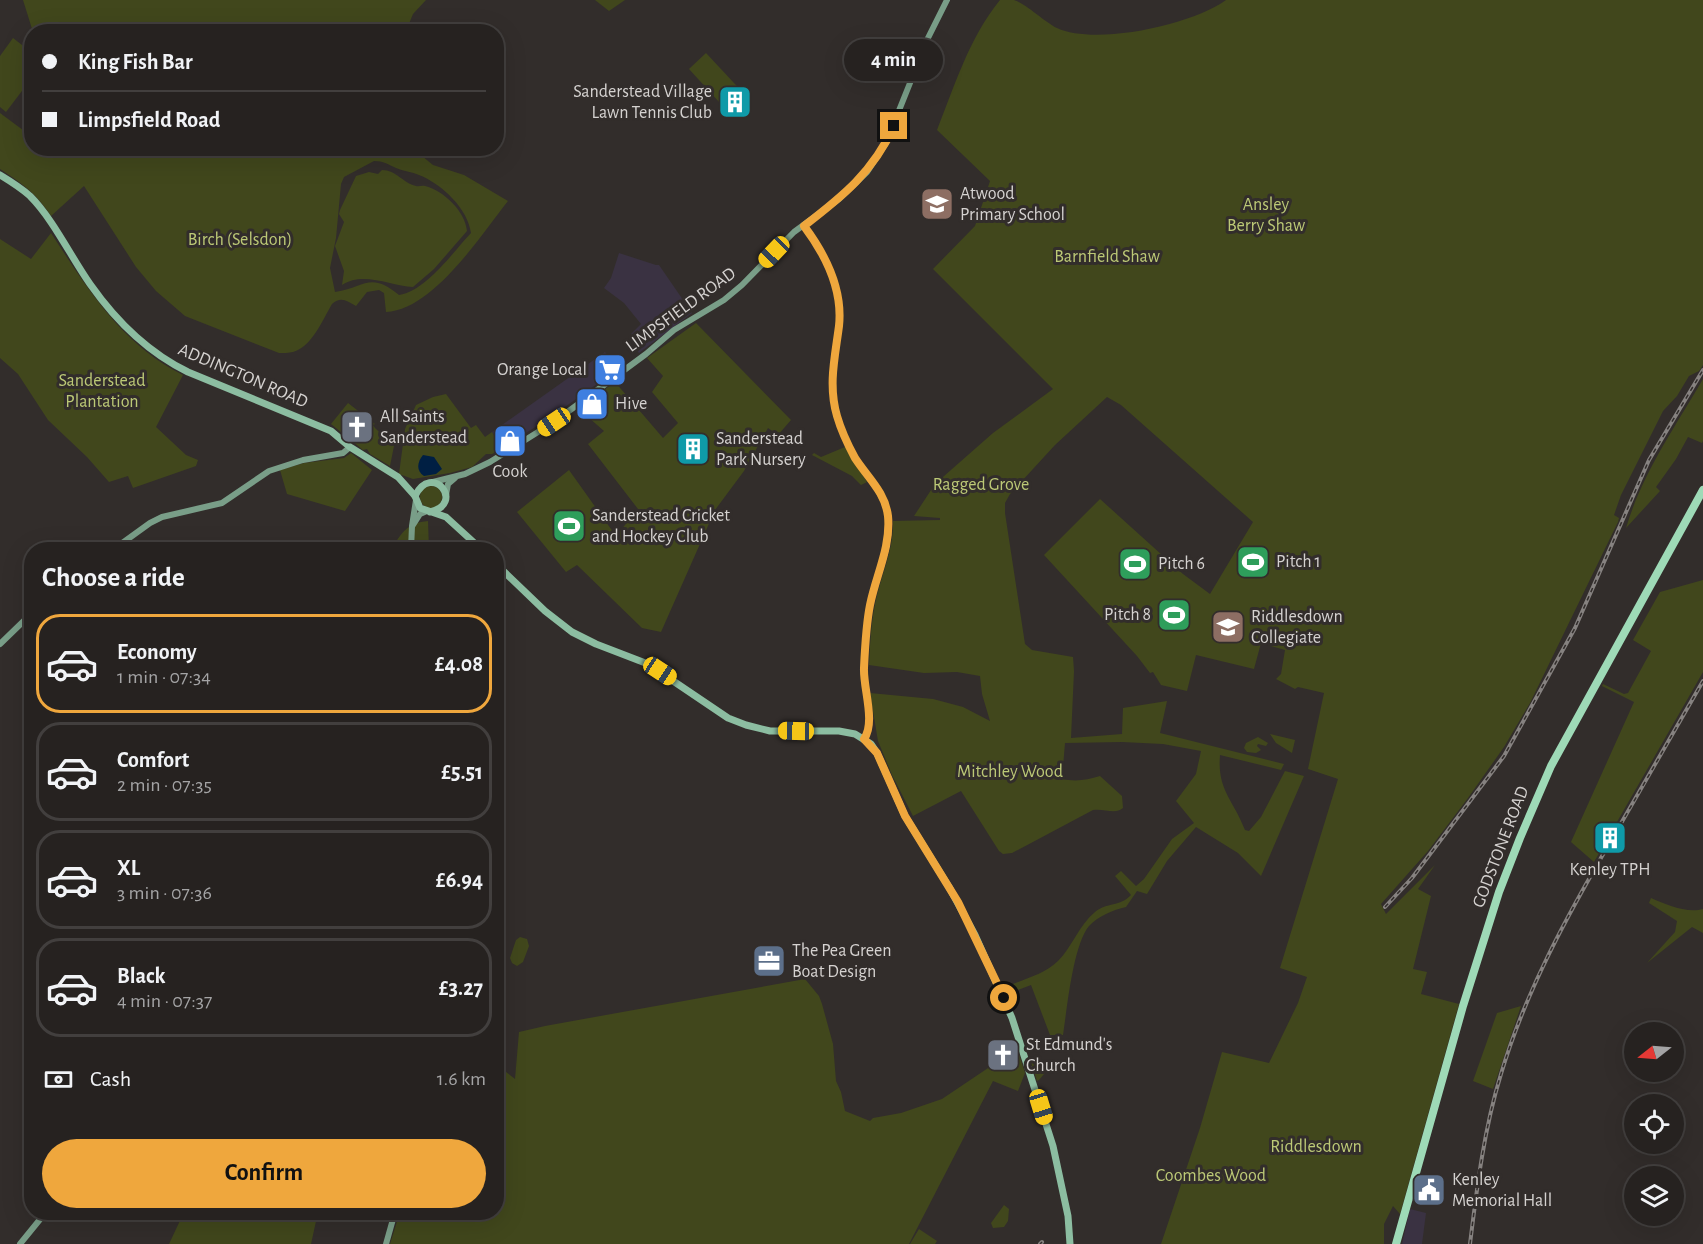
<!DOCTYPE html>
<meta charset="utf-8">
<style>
:root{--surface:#262220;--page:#322f2d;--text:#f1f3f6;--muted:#a4a4a5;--line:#423f3e;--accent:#efa73d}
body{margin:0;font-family:"Alegreya Sans",sans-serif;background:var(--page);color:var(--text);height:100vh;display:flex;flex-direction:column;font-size:22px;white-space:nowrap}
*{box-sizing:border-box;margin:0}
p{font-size:20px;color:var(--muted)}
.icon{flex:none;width:33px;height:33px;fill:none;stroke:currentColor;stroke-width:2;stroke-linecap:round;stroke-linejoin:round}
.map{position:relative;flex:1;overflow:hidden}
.side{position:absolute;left:24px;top:542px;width:480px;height:678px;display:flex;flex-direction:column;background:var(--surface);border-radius:24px;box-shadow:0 6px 24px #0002,0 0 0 2px var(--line)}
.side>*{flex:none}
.top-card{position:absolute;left:24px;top:24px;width:480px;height:132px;border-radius:24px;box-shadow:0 6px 24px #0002,0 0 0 2px var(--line);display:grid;align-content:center;height:132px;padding:0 18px;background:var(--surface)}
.needle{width:39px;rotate:253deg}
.fabs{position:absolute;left:1624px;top:1022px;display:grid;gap:12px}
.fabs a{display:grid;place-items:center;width:60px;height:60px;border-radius:50%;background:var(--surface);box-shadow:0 6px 24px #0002,0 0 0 2px var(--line);font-size:30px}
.end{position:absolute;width:27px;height:27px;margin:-14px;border:8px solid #efa73d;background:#111;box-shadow:0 0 0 3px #111}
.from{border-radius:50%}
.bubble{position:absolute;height:42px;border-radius:21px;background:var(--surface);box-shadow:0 6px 24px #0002,0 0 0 2px var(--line);font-size:20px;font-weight:700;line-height:42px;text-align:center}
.car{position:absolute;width:18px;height:36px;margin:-18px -9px;border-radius:8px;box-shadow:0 0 4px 2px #0007;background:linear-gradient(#f5c518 24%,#345 0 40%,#f5c518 0 76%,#345 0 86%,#f5c518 0)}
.top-card b{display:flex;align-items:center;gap:21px;height:57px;font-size:22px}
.top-card b+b{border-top:2px solid var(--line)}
.top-card i{width:15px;height:15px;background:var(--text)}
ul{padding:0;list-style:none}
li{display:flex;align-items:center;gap:18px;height:99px;margin:0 12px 9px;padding:0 6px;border:3px solid var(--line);border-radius:24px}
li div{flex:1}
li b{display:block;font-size:22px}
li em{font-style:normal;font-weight:700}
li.on{border-color:var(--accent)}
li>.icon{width:54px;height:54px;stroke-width:1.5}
h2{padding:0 18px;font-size:27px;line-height:72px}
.pay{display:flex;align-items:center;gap:15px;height:66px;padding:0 18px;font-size:22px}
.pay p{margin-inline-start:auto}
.button{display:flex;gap:12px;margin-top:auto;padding:12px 18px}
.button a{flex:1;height:69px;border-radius:36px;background:var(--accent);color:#111;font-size:24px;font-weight:700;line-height:69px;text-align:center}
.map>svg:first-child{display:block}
.commercial{fill:#3a3242}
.green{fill:#41471c;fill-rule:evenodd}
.water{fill:#001f43}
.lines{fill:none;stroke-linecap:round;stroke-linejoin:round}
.secondary{stroke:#799e88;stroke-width:6}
.primary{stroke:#8cbda1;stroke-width:7}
.highway{stroke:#9edab7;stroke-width:8}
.rail-casing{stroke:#868280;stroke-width:4}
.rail{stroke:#322d2b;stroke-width:1.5;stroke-dasharray:4.5;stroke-linecap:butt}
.route{stroke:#efa73d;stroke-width:8}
.labels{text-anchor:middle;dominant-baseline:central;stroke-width:6;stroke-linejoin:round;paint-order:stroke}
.poi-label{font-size:18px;fill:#d5d2d0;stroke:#322d2b;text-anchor:start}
.park-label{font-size:18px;fill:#bcc976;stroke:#322d2b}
.street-label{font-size:18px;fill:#d5d2d0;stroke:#322d2b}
</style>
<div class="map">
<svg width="1703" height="1244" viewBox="0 0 1703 1244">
<rect width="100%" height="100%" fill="#322d2b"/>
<g class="commercial">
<path d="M619 253 656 265H659L692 313 639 353 634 347 638 343 631 334 641 324 624 303 604 288 611 278Z"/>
<path d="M605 352 618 369 548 419 502 448 492 432Z"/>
<path d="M1410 1209 1426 1213 1422 1244H1402Z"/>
</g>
<g class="green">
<path d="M23 0H426L413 14 406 31 33 32Z"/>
<path d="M595 0H625L609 11Z"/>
<path d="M1000 0C1004 0 1010 0 1014 0 1025 3 1045 22 1057 28 1095 46 1192 25 1226 0H1703V365L1699 371 1689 376 1677 396 1663 411 1621 495 1614 515 1619 518 1618 522 1530 703 1504 747 1468 798 1428 851 1381 904 1386 914 1435 865 1418 889 1431 896 1413 969 1427 972 1421 994 1459 1004 1400 1214 1393 1206 1384 1224V1244H1161L1200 1128 1222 1052 1269 1063 1298 1003 1307 977 1280 968 1338 779 1308 769 1324 693 1298 687 1295 689 1276 679 1281 674 1285 650 1261 643 1254 669 1196 655 1187 691 1161 685 1153 672 1150 673 1137 656 1044 555 1100 499 1183 574 1210 594 1253 522 1121 405 1107 397 1055 445 1010 494 1005 503V513L1025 644 1032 650 1073 657 1074 671 1071 738 1122 734 1123 708 1167 701 1160 733 1284 764 1281 770 1220 755C1217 790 1233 799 1245 830L1249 831 1261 817 1285 771 1304 776 1261 876 1238 853 1196 827 1167 861 1147 894 1137 891 1126 907C1113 910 1098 916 1089 926 1073 945 1067 1009 1063 1035H1050L1031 985 1010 993 1008 986C1024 979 1045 974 1058 961 1072 947 1079 925 1095 912 1107 902 1120 907 1131 895L1115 876 1121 871 1136 886 1144 879 1172 839 1194 823 1176 801 1196 774 1201 751 1163 744 1122 742 1065 743 1062 779C1076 782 1087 780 1100 776L1122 796 1123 808C1115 815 1104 808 1093 810L1012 853 1003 854 999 851 961 791 913 816 892 775 878 741 870 693 933 699 963 707 990 721 982 694 980 676 957 672 924 673 869 665C870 645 871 624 875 604 881 575 894 550 893 521L940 520V518L914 516 935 484 993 433 1053 389 933 269 975 226 990 181 937 130C955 85 969 38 1000 0Z"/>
<path d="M13 38 31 52V79L6 112 0 107V56Z"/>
<path d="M706 53 748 98 730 114 689 69Z"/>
<path d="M0 113 31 136 32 148 48 149 59 157V148L404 149 417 152 433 165 464 175 508 201C481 235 433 310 386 312L384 293 379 290 367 292 356 306C347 301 341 296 332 304 323 319 312 347 293 352 289 353 283 353 279 353L185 316 156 291 136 267 84 186 51 216C36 193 23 184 0 169ZM374 161C384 161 387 164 396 168 403 171 412 172 419 175 442 184 468 209 471 233 453 252 426 291 399 295 370 271 366 287 335 292L330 268 336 238 341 184 344 177Z"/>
<path d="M382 170C396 170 403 183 416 186 419 187 422 185 425 186 444 191 465 211 467 231L434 269 413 287C391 286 363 271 342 285L344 271 335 246 344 222 339 214 340 210 356 176 369 172 378 174Z"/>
<path d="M51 233C87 288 122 345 183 375L156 427 186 455 198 460 196 466 133 488 128 476 109 482 87 457 48 420 18 374 0 358V239L31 259Z"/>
<path d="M696 323 791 420 778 435 768 428 744 471 715 510 661 632 642 628 577 565 566 572 517 512 569 470 616 536 638 509 588 444 604 431 588 417 594 411 587 402 615 382 663 438 678 423 652 392 663 376 647 358Z"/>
<path d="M1703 379V441L1702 443 1688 437 1676 459 1656 487 1660 491 1626 528C1642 474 1675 427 1703 379Z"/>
<path d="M446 394 471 428 476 425 485 437 492 432 502 448 492 454H486L472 467 450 473 413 479 399 474 405 429 416 405 433 397Z"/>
<path d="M348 403 375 424 373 425 375 428 394 446 390 466 370 454 367 449 363 450 331 424Z"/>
<path d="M845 447 867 482 861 485 852 476 812 455 814 453 821 457Z"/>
<path d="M351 453 372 470 345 511 287 494 280 470 304 463 344 458Z"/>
<circle cx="431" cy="497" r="11"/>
<path d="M428 521 429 549H392C401 532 408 523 428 521Z"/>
<path d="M1703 580V672L1594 862 1571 842 1634 702 1602 686 1603 684 1624 694 1628 693 1651 651 1633 640 1660 592Z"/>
<path d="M1270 734 1295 740 1292 753 1276 743Z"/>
<path d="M1258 737 1268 743 1266 746 1258 744 1257 746 1261 750 1256 753 1247 752 1244 748 1246 743Z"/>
<path d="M1651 898C1665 904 1687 914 1703 909V933L1692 927 1647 963 1675 932 1677 921 1649 903Z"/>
<path d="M520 937 527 939 529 946 523 962 517 966 512 963 510 958 516 940Z"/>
<path d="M805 979 819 996 822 1004 833 1044 836 1081 841 1092 845 1111 870 1121 873 1118 901 1113 942 1099 997 1062 1019 1054 1025 1073 1018 1091 993 1081 909 1244H390L400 1212H496L497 1065 515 1079 519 1032 545 1026Z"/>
<path d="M1521 1006 1493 1089 1473 1081 1497 1013Z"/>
<path d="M1032 1061 1050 1067 1039 1080 1037 1081 1031 1062Z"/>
<path d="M1004 1205 1009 1209 1008 1221 1004 1227 993 1228 991 1223Z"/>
<path d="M184 1212H318L311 1244H169Z"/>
<path d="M919 1229 937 1241 935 1244H910Z"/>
</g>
<path class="water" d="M423 455 434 457 442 469 436 474 424 476C416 471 417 462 423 455Z"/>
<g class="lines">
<g class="secondary">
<path d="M804 226C825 254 843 289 839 326 835 357 828 385 837 416 841 430 848 445 855 458 868 478 884 492 888 516 892 547 876 575 870 605 866 625 865 647 864 668 863 688 876 723 864 739"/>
<path d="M433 482 465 474 490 462 554 422 646 354 674 330 724 300 742 285 794 232 839 199 867 172 886 143 928 38 947 0"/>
<path d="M446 495 448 484 455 478"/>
<path d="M413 525 420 514 427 511"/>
<path d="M114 549 150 523 162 517 222 503 269 471 303 460 343 453 350 447"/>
<path d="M411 549 412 526 416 500"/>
<path d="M0 644 32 613"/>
<path d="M20 1244 46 1212"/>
<path d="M386 1244 395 1212"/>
</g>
<g class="primary">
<path d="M0 175C10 181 21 188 30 196 53 219 71 257 90 284 116 321 147 352 188 372L331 431 350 447 398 477 415 496"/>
<path d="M430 512C466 504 432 461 415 496L420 508 446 517 481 549"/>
<path d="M496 564 545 611 572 632 596 644 648 664 728 718 746 725 770 731H839L855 734 871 744 877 753 905 816 949 887 975 935 1012 1018 1053 1146 1068 1216 1070 1244"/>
</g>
<path class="highway" d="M1396 1244 1463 1006 1499 892 1520 838 1551 766 1703 490"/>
<g class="rail-casing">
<g id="rail">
<path d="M1385 907 1412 878 1504 756 1575 628 1649 460 1703 370"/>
<path d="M1040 1244 1042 1242"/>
<path d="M1470 1244C1477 1187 1484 1129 1501 1074 1526 990 1568 914 1612 839 1643 786 1673 733 1703 681"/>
</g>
</g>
<use href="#rail" class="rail"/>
</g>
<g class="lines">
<path class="route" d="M894 126C873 172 843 196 804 226 825 254 843 289 839 326 835 357 828 385 837 416 841 430 848 445 855 458 868 478 885 492 888 516 891 547 876 575 870 605 866 625 865 647 864 668 863 688 876 722 864 739L877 753 905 816 958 902 1004 998"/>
</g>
<defs>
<g id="building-square" transform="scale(1.725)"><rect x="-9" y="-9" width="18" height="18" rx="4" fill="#0f9aa8" stroke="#322d2b"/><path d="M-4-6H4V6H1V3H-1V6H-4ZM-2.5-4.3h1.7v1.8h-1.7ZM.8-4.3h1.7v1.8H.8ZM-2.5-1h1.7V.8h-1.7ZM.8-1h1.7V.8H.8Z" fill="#fff"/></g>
<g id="school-square" transform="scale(1.725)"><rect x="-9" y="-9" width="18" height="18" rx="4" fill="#8d6e63" stroke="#322d2b"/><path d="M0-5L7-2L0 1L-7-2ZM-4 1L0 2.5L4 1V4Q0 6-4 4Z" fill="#fff"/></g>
<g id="supermarket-square" transform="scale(1.725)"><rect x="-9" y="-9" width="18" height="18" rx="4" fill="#3f7fe0" stroke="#322d2b"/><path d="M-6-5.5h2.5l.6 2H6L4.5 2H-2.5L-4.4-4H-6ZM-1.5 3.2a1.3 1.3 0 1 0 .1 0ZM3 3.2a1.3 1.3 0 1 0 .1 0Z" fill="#fff"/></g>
<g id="shop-square" transform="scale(1.725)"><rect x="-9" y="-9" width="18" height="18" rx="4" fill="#3f7fe0" stroke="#322d2b"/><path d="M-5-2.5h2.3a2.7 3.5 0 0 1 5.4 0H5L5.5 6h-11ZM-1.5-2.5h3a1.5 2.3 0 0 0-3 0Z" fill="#fff"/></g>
<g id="church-square" transform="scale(1.725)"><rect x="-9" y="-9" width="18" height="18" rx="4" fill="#6b7280" stroke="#322d2b"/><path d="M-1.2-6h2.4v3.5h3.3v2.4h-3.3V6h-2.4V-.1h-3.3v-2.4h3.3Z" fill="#fff"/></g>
<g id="stadium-square" transform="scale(1.725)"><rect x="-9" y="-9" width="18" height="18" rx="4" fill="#2e9e5b" stroke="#322d2b"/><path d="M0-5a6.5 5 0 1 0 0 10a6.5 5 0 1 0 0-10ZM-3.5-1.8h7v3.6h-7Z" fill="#fff"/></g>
<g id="office-square" transform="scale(1.725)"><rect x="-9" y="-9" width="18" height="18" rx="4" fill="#5c6f8a" stroke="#322d2b"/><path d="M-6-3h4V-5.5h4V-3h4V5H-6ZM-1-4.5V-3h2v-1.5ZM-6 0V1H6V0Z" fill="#fff"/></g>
<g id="civic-square" transform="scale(1.725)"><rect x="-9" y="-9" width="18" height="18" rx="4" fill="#5c6f8a" stroke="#322d2b"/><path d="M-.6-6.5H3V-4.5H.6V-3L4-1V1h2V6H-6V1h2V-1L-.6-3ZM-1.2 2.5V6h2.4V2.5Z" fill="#fff"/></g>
</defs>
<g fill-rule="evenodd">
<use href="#building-square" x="735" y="102"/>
<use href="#school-square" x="937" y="204"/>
<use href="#supermarket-square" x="610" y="370"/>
<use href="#shop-square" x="592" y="404"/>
<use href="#church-square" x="357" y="427"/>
<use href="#shop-square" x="510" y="441"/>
<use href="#building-square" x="693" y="449"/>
<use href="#stadium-square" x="569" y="526"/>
<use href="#stadium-square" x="1253" y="562"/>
<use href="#stadium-square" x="1135" y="564"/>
<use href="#stadium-square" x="1174" y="615"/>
<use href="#school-square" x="1228" y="627"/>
<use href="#building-square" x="1610" y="838"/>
<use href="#office-square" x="769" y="961"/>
<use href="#church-square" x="1003" y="1055"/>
<use href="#civic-square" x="1429" y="1190"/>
</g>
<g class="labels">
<g class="poi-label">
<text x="712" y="92" text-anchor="end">Sanderstead Village<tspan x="712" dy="21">Lawn Tennis Club</tspan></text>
<text x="960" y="194">Atwood<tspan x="960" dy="21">Primary School</tspan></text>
<text x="587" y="370" text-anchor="end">Orange Local</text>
<text x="615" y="404">Hive</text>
<text x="380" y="417">All Saints<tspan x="380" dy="21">Sanderstead</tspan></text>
<text x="716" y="439">Sanderstead<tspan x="716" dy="21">Park Nursery</tspan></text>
<text x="510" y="472" text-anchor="middle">Cook</text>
<text x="592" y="516">Sanderstead Cricket<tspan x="592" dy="21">and Hockey Club</tspan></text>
<text x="1276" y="562">Pitch 1</text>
<text x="1158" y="564">Pitch 6</text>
<text x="1151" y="615" text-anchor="end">Pitch 8</text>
<text x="1251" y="617">Riddlesdown<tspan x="1251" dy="21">Collegiate</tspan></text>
<text x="1610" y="870" text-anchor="middle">Kenley TPH</text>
<text x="792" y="951">The Pea Green<tspan x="792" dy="21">Boat Design</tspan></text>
<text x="1026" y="1045">St Edmund's<tspan x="1026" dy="21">Church</tspan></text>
<text x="1452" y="1180">Kenley<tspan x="1452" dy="21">Memorial Hall</tspan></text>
</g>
<g class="park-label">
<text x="1266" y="205">Ansley<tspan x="1266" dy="21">Berry Shaw</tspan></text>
<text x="240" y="240">Birch (Selsdon)</text>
<text x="1107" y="257">Barnfield Shaw</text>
<text x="102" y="381">Sanderstead<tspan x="102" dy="21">Plantation</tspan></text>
<text x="981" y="485">Ragged Grove</text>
<text x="1010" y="772">Mitchley Wood</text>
<text x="1316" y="1147">Riddlesdown</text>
<text x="1211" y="1176">Coombes Wood</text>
</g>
<g class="street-label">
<text transform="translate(681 310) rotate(-36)">LIMPSFIELD ROAD</text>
<text transform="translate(243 376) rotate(23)">ADDINGTON ROAD</text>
<text transform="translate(1501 847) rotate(-69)">GODSTONE ROAD</text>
</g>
</g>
</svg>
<div class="fabs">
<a><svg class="needle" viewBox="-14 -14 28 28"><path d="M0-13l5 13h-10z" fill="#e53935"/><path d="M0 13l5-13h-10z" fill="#a4a4a5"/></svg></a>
<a><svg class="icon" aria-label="locate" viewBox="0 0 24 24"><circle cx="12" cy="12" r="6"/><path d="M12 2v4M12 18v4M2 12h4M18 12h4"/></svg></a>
<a><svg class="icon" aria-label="layers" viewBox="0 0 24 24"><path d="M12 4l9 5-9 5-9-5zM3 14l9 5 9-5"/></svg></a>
</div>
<i class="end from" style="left:1004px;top:998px"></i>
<i class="end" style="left:894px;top:126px"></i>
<div class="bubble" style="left:844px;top:39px;width:99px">4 min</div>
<i class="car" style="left:774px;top:252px;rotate:224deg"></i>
<i class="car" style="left:554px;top:422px;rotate:236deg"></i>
<i class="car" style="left:660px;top:671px;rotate:123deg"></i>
<i class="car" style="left:796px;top:731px;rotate:271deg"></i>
<i class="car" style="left:1041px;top:1107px;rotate:163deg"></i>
<div class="top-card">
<b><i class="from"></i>King Fish Bar</b>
<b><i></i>Limpsfield Road</b>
</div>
<section class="side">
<h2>Choose a ride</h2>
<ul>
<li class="on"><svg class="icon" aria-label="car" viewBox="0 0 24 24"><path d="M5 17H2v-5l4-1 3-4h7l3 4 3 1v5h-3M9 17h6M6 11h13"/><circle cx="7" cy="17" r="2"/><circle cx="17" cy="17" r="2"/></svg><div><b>Economy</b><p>1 min · 07:34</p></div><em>£4.08</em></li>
<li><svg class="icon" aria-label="car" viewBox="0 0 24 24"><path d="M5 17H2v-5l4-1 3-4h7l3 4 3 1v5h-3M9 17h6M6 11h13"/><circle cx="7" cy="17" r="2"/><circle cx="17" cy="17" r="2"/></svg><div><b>Comfort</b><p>2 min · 07:35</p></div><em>£5.51</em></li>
<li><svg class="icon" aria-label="car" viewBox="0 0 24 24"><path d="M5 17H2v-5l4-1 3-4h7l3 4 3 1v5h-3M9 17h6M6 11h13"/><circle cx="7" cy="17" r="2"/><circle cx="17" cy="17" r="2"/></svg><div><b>XL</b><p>3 min · 07:36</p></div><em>£6.94</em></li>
<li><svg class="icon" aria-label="car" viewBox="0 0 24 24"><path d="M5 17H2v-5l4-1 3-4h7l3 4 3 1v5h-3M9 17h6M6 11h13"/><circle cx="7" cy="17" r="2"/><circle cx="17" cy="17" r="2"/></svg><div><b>Black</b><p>4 min · 07:37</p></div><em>£3.27</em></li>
</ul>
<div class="pay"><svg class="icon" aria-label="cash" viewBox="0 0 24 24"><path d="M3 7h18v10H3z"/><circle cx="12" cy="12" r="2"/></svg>Cash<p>1.6 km</p></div>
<div class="button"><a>Confirm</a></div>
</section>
</div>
